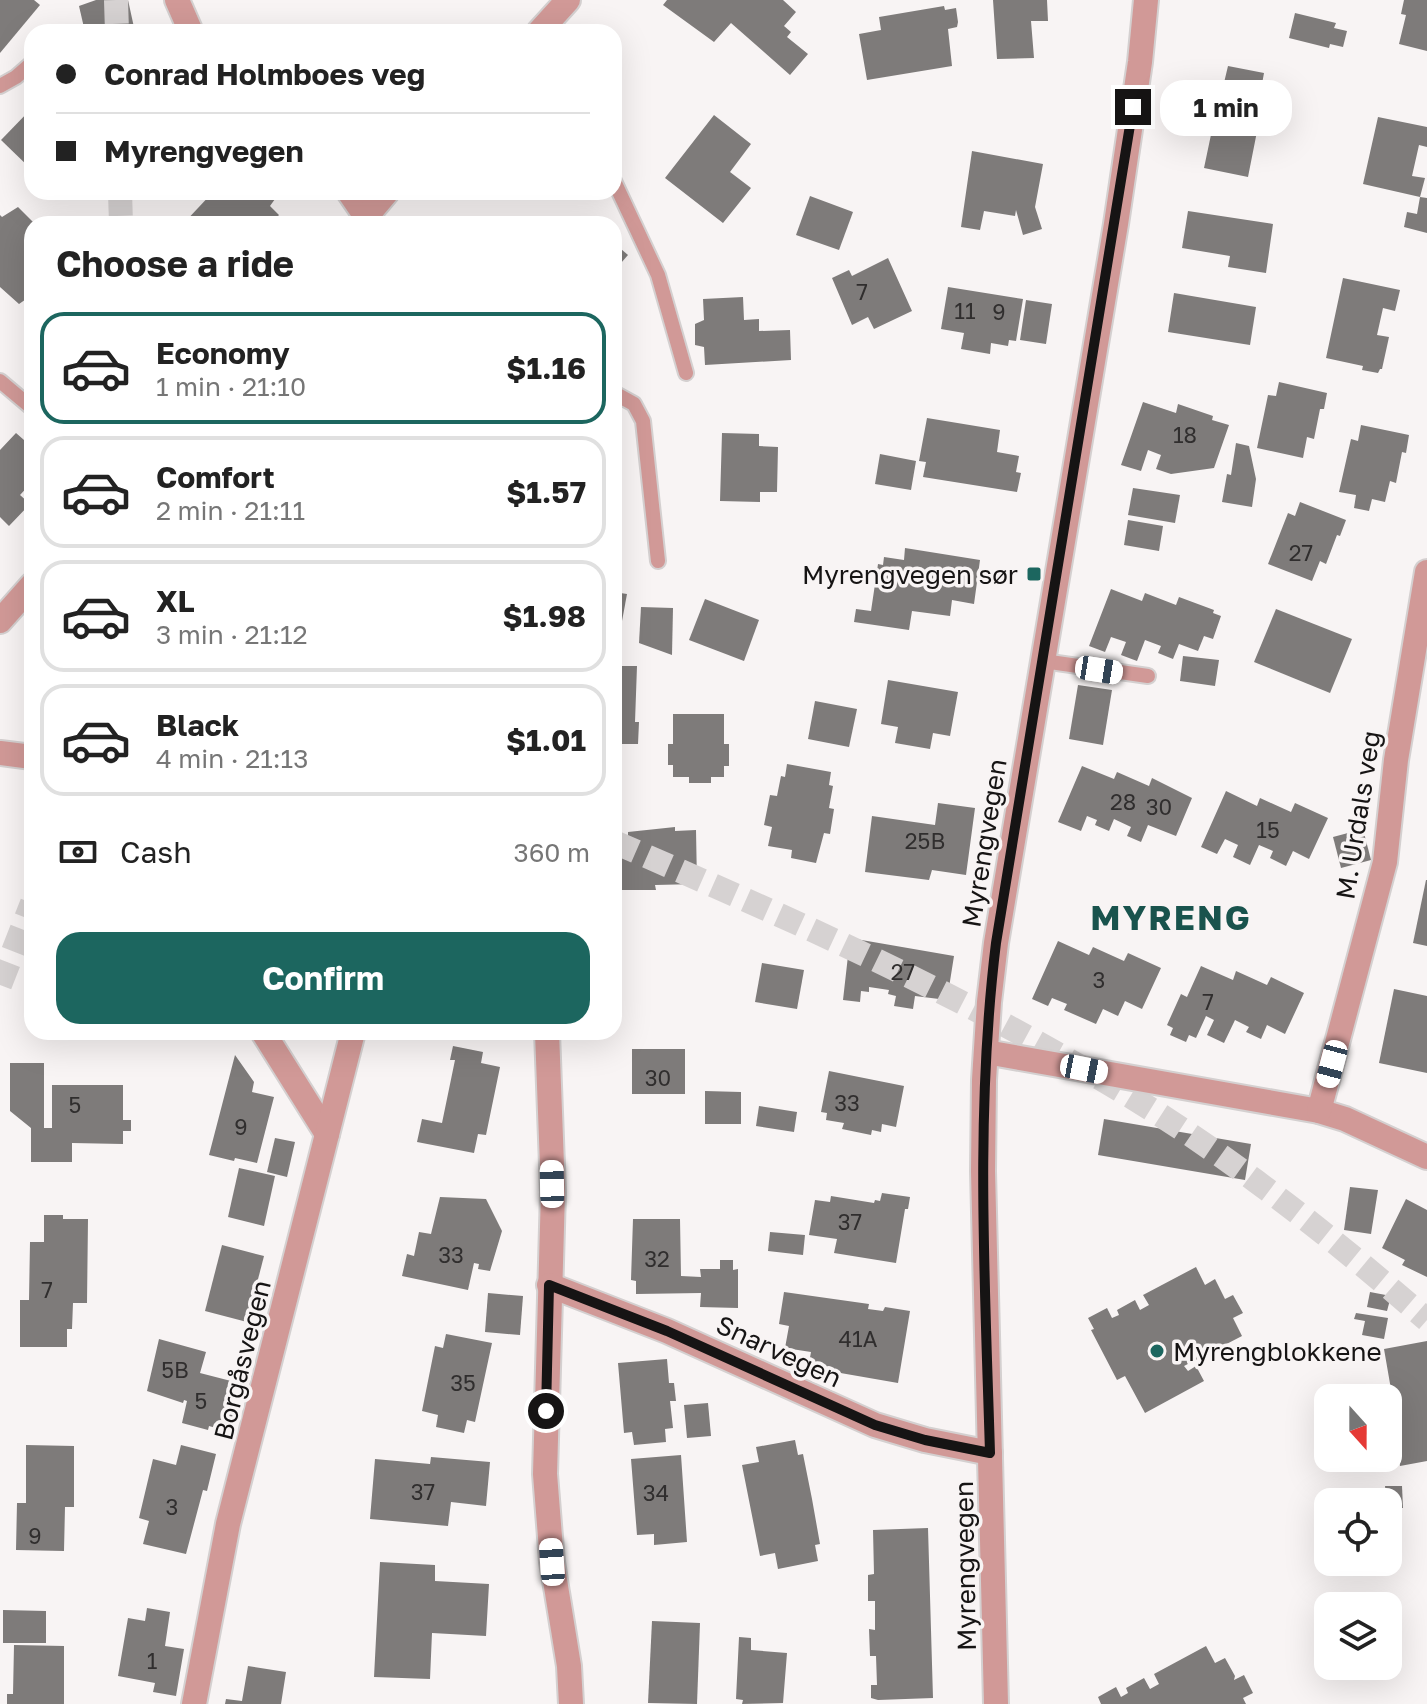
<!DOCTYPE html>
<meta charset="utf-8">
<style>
:root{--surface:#fff;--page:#f6f6f6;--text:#222;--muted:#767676;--line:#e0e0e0;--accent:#1c665f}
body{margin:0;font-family:"Golos Text",sans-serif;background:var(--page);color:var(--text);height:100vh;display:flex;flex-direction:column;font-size:30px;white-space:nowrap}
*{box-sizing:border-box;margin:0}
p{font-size:26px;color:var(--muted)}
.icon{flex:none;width:44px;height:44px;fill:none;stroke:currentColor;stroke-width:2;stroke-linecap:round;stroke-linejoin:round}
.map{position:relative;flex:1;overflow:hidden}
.side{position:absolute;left:24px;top:216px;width:598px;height:824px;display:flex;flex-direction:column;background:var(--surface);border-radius:24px;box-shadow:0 8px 32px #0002}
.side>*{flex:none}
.hud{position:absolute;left:24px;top:24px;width:598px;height:176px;border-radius:24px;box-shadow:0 8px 32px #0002;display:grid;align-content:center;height:176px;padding:0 32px;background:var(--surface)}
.needle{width:52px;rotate:159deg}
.buttons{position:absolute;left:1314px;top:1384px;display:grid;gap:16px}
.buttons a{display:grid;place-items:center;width:88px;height:88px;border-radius:16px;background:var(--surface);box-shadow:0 8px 32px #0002;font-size:40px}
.end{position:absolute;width:36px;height:36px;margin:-18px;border:10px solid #161414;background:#fff;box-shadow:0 0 0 4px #fff}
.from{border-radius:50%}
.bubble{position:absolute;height:56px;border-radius:24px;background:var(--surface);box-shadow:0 8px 32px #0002;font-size:26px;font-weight:700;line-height:56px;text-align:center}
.car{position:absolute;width:24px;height:48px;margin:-24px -12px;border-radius:10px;box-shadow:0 0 6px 2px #0007;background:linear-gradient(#fff 24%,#345 0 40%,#fff 0 76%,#345 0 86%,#fff 0)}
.hud b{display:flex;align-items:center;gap:28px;height:76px;font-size:30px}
.hud b+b{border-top:2px solid var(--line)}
.hud i{width:20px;height:20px;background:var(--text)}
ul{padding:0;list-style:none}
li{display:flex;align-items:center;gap:24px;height:112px;margin:0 16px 12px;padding:0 16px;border:4px solid var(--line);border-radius:24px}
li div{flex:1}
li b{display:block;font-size:30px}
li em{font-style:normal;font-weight:700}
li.on{border-color:var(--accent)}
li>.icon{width:72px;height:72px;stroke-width:1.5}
h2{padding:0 32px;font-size:36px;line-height:96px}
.pay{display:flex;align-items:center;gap:20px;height:88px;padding:0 32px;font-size:30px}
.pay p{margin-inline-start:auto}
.button{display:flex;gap:16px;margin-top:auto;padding:16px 32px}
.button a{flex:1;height:92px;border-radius:24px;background:var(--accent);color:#fff;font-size:32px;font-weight:700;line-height:92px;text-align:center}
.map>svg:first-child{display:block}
.building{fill:#7e7b7a}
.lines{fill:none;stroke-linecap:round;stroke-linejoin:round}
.primary-tunnel{stroke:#d6d2d2;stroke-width:24;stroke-dasharray:24 12;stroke-linecap:butt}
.service-casing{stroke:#d4d0d0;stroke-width:18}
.minor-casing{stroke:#d4d0d0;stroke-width:28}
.service{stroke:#d19997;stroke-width:14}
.minor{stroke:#d19997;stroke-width:24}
.route{stroke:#161414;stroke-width:10}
.poi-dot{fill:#1c665f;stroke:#f8f4f4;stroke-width:3}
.labels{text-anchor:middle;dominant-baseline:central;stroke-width:7;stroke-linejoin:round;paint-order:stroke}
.number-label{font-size:22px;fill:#302e2e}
.poi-label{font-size:26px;fill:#161414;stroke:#f8f4f4;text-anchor:end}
.street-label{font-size:26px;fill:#161414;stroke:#f8f4f4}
.district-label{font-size:34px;font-weight:bold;letter-spacing:2px;fill:#19534d;stroke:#f8f4f4}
</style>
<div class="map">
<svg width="1427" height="1704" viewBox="0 0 1427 1704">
<rect width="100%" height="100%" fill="#f8f4f4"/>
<g class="building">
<path d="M0 0H34L40 5 0 53Z"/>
<path d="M96 0H128L135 32H85L79 6Z"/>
<path d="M667 0H783L796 12 784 26 791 32 787 37 808 54 790 75 731 23 714 42 663 5Z"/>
<path d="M993 0H1047L1048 21H1031L1034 58 997 59Z"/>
<path d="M1404 0H1427V51L1399 44 1406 15 1401 14Z"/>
<path d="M944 6 945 10 956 8 958 22 957 27 948 29 952 66 867 80 859 34 881 30 879 17Z"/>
<path d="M1295 13 1336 23 1334 28 1347 31 1343 47 1330 44 1329 48 1289 38Z"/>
<path d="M1228 66 1264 73 1260 95 1264 96 1248 177 1204 168 1221 87H1223Z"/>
<path d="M32 108V170L1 140Z"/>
<path d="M714 115 751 144 730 172 751 188 723 223 665 178Z"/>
<path d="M1378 117 1427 127V147L1419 145 1412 176 1425 178 1420 197 1363 184Z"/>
<path d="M972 151 1043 164 1035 207 1042 229 1023 235 1016 210 1015 216 984 211 980 230 961 227Z"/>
<path d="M213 192H280L270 206 279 215 271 224H183Z"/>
<path d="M810 196 853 212 839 250 796 235Z"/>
<path d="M1420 197 1427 198V233L1404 227 1407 212 1417 214Z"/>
<path d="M18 207 35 224H32V295L19 304 0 287V215L2 217Z"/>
<path d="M1188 211 1273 224 1266 273 1228 267 1230 256 1182 248Z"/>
<path d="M555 216 564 224H548Z"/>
<path d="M614 243 628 255 614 271Z"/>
<path d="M888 258 912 311 874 329 868 317 852 325 832 278 849 270 852 276Z"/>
<path d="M1343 278 1400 290 1395 311 1383 308 1377 335 1389 337 1382 369H1380L1378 373 1362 370 1363 366 1326 358Z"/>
<path d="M948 287 1023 299 1016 341 1009 340 1008 346 991 343 990 354 961 349 964 333 941 329Z"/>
<path d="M1174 293 1256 307 1250 345 1168 332Z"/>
<path d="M743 297 744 320 759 319V331L790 330 791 360 705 365 704 347 695 345V324L704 320 703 299Z"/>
<path d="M1026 300 1052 304 1046 344 1020 340Z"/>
<path d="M1279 382 1327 393 1324 409H1320L1314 439 1307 437 1303 458 1257 448 1268 395 1276 396Z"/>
<path d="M1143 402 1176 413 1178 404 1213 416 1212 420 1229 425 1214 468 1171 474 1156 469 1161 455 1148 450 1141 471 1121 465Z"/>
<path d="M927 418 1000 430 997 452 1019 456 1016 472 1021 473 1017 492 923 477 926 462 919 461Z"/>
<path d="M1361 425 1409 435 1406 453 1402 452 1396 483 1390 481 1385 502 1372 499 1369 511 1354 508 1356 495 1339 492 1351 439 1358 441Z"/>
<path d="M16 433 32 447V482L20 495 30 504 9 526 0 517V450Z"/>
<path d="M722 433 759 434V446L778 447 777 492H760V502L720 501Z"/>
<path d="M1236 443 1249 446 1256 479 1252 507 1222 502 1227 474 1231 475Z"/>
<path d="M880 454 916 461 911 490 875 484Z"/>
<path d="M1133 488 1180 495 1175 523 1128 515Z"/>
<path d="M1300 502 1346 520 1340 536 1337 535 1326 564 1320 561 1312 581 1268 564 1288 513 1295 516Z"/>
<path d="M614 505 620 507 615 524H614Z"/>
<path d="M1128 520 1163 526 1159 551 1124 545Z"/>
<path d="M905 548 980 560 974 604 952 600 950 616 912 611 909 630 854 622 856 609 871 611 878 564 883 565 884 557 904 560Z"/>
<path d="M1111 589 1142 601 1145 593 1176 605 1179 597 1214 610 1213 613 1221 616 1213 639 1204 636 1198 651 1179 644 1173 659 1158 653 1161 646 1145 640 1137 661 1121 655 1126 642 1111 637 1105 652 1089 646Z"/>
<path d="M614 592 627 594 620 632 614 631Z"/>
<path d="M705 599 759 620 744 661 689 640Z"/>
<path d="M641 607 673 608 672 655 639 643Z"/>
<path d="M1276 609 1352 639 1330 693 1254 662Z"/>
<path d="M1183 656 1219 660 1215 686 1180 681Z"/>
<path d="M614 659H621V666H637L635 722H639L638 744H620V739H614Z"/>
<path d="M888 680 958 692 950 736 933 733 930 749 895 743 898 727 881 724Z"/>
<path d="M1078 685 1112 690 1103 745 1069 739Z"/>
<path d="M815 701 857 709 849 747 808 739Z"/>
<path d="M673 714H724V744H729V766H724V777H711V783H689V777H673V765H668V744H673Z"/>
<path d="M787 764 831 772 829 785 833 786 829 808 834 809 830 834 824 833 816 863 791 858 792 850 768 846 772 827 764 825 770 795 777 796 781 776 785 777Z"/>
<path d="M1082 766 1114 779 1117 772 1149 786 1152 778 1192 798 1176 836 1148 825 1141 842 1127 836 1131 827 1114 819 1109 831 1095 825 1097 820 1087 816 1081 831 1058 822Z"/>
<path d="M1226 791 1257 806 1260 798 1291 812 1295 803 1328 818 1309 859 1293 851 1286 866 1270 858 1273 851 1259 845 1250 865 1233 857 1238 845 1225 839 1217 854 1201 847Z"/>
<path d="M938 803 975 808 966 875 932 870 929 880 865 872 872 816 935 825Z"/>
<path d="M675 827V831L696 830 697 884 655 885 656 890H620V858L628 857V832Z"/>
<path d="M30 829H32V898L25 897Z"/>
<path d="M1363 829 1371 860 1341 868 1333 837Z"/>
<path d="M1426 880H1427V946L1413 943Z"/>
<path d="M850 938 954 956 947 1000 915 996 913 1009 894 1006 896 996 888 994 889 990 869 987V992L861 991 860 1002 843 1000Z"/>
<path d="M1058 941 1089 955 1093 947 1124 961 1128 953 1161 968 1142 1009 1125 1001 1118 1016 1103 1009 1096 1024 1064 1010 1067 1004 1052 998 1048 1006 1032 999Z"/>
<path d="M762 963 804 970 797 1009 755 1002Z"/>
<path d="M1201 966 1233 980 1236 971 1267 985 1271 977 1304 993 1285 1034 1267 1025 1261 1039 1246 1032 1249 1027 1235 1020 1224 1043 1207 1035 1214 1020 1206 1016 1196 1038 1189 1035 1186 1042 1170 1035 1173 1028 1167 1025 1181 994 1187 997Z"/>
<path d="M1394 989 1427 996V1073L1379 1063Z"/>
<path d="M453 1046 483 1052 481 1063 500 1067 486 1135 478 1134 474 1153 417 1142 422 1119 442 1123 455 1060H450Z"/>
<rect x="632" y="1049" width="53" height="45"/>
<path d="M235 1055 254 1082 252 1092 274 1097 257 1163 235 1158 234 1161 209 1155Z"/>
<path d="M10 1063H44V1128H52V1085H123V1120H131V1131H123V1144L72 1143V1162H31V1128L10 1111Z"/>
<path d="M829 1071 904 1086 896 1127 882 1124 881 1132 872 1130 871 1135 842 1129 844 1123 826 1120 827 1113 821 1112Z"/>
<path d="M705 1091 741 1092V1124H705Z"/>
<path d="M759 1106 797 1112 794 1132 756 1126Z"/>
<path d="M1104 1119 1251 1144 1245 1180 1098 1155Z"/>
<path d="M275 1138 295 1142 287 1177 267 1172Z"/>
<path d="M239 1168 275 1176 264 1226 228 1217Z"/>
<path d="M1350 1187 1378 1190 1371 1234 1344 1230Z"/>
<path d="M882 1193 910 1197 908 1209H905L896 1263 834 1253 837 1239 809 1235 815 1200 830 1202 831 1196 874 1203 875 1200 880 1201Z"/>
<path d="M440 1197 486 1199 502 1231 490 1271 478 1269 479 1264 474 1263 468 1290 402 1276 407 1254 414 1256 419 1232 431 1234Z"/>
<path d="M1406 1199 1427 1210V1277L1402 1265 1405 1260 1382 1248Z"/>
<path d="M44 1215H63V1219H88L87 1303H73L72 1329H67V1347H20V1300H29L30 1242H44Z"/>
<path d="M633 1219H680L681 1276 701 1277 700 1269H720V1260H733V1270L738 1269V1308L700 1307 701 1293 636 1294V1281L631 1280Z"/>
<path d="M770 1232 805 1235 803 1255 768 1251Z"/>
<path d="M222 1245 264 1256 247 1322 205 1311Z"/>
<path d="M1196 1267 1205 1285 1215 1279 1225 1299 1233 1295 1243 1313 1233 1318 1242 1336 1184 1366 1188 1371 1196 1366 1204 1381 1145 1413 1125 1376 1117 1380 1091 1330 1094 1329 1088 1318 1107 1308 1112 1318 1119 1315 1117 1310 1135 1300 1140 1310 1149 1305 1143 1295Z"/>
<path d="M784 1292 869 1304 868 1309 883 1311 885 1307 910 1311 898 1383 829 1371 830 1367 809 1363 811 1352 785 1348 789 1326 779 1324Z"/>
<path d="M1370 1292 1391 1296 1387 1311 1367 1307Z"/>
<path d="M488 1293 523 1296 520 1335 485 1332Z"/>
<path d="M1356 1313 1388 1318 1384 1339 1362 1335 1365 1321 1354 1319Z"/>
<path d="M446 1334 492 1343 475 1422 467 1420 464 1433 436 1427 438 1415 422 1411 435 1346 443 1348Z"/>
<path d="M159 1339 206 1352 200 1373 231 1381 226 1399 238 1402 230 1432 209 1426 208 1430 182 1423 187 1401 184 1400 183 1403 147 1391Z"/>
<path d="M1427 1341V1461L1400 1466 1397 1448 1401 1447 1384 1349Z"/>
<path d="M667 1359 669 1383H674L676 1401H670L673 1428 665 1429 666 1442 634 1445 632 1432 624 1433 618 1363Z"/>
<path d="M708 1403 711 1436 687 1438 684 1405Z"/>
<path d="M795 1440 798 1455 803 1454 812 1499 820 1544 815 1545 818 1561 778 1569 775 1553 760 1556 742 1465 759 1462 756 1447Z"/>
<path d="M26 1445 74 1446V1507H65L64 1551 16 1550 17 1503H26Z"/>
<path d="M181 1445 216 1454 207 1491 203 1490 186 1554 143 1544 149 1521 139 1518 153 1459 176 1465Z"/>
<path d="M681 1455 687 1542 654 1545V1534L637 1535 631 1459Z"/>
<path d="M431 1457 490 1462 486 1506 451 1502 448 1526 370 1519 375 1459 430 1464Z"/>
<path d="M1385 1486H1402L1403 1508H1388Z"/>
<path d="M928 1528 933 1698 878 1700 871 1698V1685H877L876 1656H870L869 1629 875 1630V1601H868V1575L874 1574 873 1530Z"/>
<path d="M380 1562 435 1565V1581L489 1584 486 1636 432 1633 430 1679 374 1677Z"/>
<path d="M147 1608 170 1612 165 1646 184 1649 176 1696 153 1692 155 1683 118 1676 128 1618 145 1621Z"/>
<path d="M3 1610 46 1611V1643H3Z"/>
<path d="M652 1621 700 1623 697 1704 648 1703Z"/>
<path d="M739 1637 751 1638V1650L787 1653 783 1703 742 1704 743 1700 736 1699Z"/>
<path d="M14 1645 64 1646V1704H7V1694H13Z"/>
<path d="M1206 1646 1215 1663 1225 1658 1235 1676 1234 1680 1244 1675 1253 1693 1243 1698 1246 1704H1101L1098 1697 1116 1687 1121 1697 1128 1693 1126 1688 1144 1678 1150 1689 1159 1684 1154 1674Z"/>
<path d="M248 1666 286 1672 281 1704H225L226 1699 242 1701Z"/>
</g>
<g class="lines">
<g class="primary-tunnel">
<path d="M116 0 117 32"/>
<path d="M120 192 121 224"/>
<path d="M614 842C791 919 968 997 1133 1098 1238 1162 1335 1240 1427 1320"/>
<path d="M0 985 32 903"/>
</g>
<g class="service-casing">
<g id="service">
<path d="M0 86 16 77 32 63"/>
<path d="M614 181 658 275 686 373"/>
<path d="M0 381 32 408"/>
<path d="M614 393 634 404 643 421 658 561"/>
<path d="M1043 661 1148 676"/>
</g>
</g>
<g class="minor-casing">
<g id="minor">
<path d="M177 0 191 32"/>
<path d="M539 32 568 0"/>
<path d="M349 192 371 224"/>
<path d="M360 224 387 192"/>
<path d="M0 621 32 585"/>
<path d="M0 753 32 757"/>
<path d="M263 1032 327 1134"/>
<path d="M547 1032 553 1192 545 1474 552 1562 569 1666 571 1704"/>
<path d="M986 1052 1319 1111 1345 1119 1427 1157"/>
<path d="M1319 1111 1385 862 1396 760 1427 572"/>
<path d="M549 1285 667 1331 875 1425 925 1440 990 1453"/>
<path d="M194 1704 228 1524 353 1032"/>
<path d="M996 1704 983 1171 984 1080 989 1002 996 943 1116 224 1140 62 1146 0"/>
</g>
</g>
<use href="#service" class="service"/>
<use href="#minor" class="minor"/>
</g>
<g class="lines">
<path class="route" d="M546 1411 549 1285 667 1331 875 1425 925 1440 990 1453C985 1283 975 1113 996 943L1133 107"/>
</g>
<g class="poi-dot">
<rect x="1026" y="566" width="16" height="16" rx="4"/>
<circle cx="1157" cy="1351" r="8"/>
</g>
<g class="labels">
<g class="number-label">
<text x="862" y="291">7</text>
<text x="965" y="310">11</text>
<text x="999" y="311">9</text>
<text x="1185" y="434">18</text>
<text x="1301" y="552">27</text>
<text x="1123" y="801">28</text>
<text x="1159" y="806">30</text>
<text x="1268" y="829">15</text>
<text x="925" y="840">25B</text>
<text x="903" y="971">27</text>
<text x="1099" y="979">3</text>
<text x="1208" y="1001">7</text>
<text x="658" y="1077">30</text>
<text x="847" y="1102">33</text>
<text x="75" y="1104">5</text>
<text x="241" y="1126">9</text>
<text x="850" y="1221">37</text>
<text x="451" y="1254">33</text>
<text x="657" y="1258">32</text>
<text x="47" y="1289">7</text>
<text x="858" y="1338">41A</text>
<text x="175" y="1369">5B</text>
<text x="463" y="1382">35</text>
<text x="201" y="1400">5</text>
<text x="423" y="1491">37</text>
<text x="656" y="1492">34</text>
<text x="172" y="1506">3</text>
<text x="35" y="1535">9</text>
<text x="152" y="1660">1</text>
</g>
<g class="poi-label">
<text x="1018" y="574">Myrengvegen sør</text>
<text x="1173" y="1351" text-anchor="start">Myrengblokkene</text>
</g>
<g class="street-label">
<text transform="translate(1358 815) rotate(-81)">M. Urdals veg</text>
<text transform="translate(984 843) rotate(-81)">Myrengvegen</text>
<text transform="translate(779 1351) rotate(25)">Snarvegen</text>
<text transform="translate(242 1360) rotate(-76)">Borgåsvegen</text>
<text transform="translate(965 1566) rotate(-91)">Myrengvegen</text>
</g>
<g class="district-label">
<text x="1171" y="917">MYRENG</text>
</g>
</g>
</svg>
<div class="buttons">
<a><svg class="needle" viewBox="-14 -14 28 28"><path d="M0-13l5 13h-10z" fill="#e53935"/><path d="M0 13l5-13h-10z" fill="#767676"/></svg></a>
<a><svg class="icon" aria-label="locate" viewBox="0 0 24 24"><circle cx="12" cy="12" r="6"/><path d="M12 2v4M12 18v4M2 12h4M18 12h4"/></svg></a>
<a><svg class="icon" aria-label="layers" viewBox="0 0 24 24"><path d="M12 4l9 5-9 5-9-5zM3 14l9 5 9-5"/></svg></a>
</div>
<i class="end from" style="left:546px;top:1411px"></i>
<i class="end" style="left:1133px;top:107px"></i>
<div class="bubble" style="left:1160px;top:80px;width:132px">1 min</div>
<i class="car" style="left:1099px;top:670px;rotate:99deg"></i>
<i class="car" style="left:1332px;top:1064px;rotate:195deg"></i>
<i class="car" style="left:1084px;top:1069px;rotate:101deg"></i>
<i class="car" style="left:552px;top:1184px;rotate:359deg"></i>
<i class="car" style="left:552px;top:1562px;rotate:356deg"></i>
<div class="hud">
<b><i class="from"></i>Conrad Holmboes veg</b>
<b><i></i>Myrengvegen</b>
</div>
<section class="side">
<h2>Choose a ride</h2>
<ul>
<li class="on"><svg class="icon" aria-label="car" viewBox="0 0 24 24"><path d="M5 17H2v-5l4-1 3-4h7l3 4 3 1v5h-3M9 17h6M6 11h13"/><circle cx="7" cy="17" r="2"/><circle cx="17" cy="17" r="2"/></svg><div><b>Economy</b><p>1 min · 21:10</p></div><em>$1.16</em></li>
<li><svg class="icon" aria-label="car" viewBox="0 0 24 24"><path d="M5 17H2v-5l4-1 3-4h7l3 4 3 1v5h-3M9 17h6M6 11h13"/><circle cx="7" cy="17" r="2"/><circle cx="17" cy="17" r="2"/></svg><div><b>Comfort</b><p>2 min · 21:11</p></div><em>$1.57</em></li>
<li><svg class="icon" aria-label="car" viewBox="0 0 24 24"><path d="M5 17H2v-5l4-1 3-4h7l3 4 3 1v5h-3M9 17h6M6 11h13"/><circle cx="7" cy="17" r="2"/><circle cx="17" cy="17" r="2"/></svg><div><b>XL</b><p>3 min · 21:12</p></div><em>$1.98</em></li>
<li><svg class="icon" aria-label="car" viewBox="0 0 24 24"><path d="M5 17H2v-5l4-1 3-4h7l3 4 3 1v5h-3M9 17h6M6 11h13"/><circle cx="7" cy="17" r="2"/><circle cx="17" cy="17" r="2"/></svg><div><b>Black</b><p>4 min · 21:13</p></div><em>$1.01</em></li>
</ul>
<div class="pay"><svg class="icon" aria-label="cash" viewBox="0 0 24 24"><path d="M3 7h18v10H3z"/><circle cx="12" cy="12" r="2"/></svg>Cash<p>360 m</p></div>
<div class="button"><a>Confirm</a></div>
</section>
</div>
